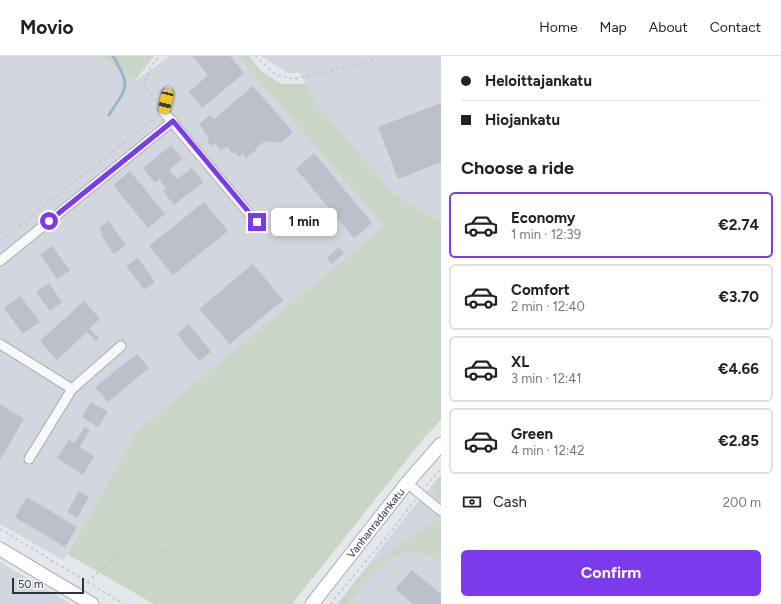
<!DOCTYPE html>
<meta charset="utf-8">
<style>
:root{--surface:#fff;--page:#f6f6f6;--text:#222;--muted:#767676;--line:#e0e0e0;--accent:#7c3aed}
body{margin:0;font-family:Figtree,sans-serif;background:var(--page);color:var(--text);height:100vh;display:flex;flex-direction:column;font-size:15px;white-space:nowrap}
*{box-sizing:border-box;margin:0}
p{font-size:13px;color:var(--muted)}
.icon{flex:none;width:22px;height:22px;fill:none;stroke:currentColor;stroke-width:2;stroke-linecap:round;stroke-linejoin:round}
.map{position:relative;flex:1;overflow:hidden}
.side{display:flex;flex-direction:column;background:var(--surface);width:340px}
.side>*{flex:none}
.hud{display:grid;align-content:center;height:88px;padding:0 20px;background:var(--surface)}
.scale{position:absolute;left:12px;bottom:10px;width:72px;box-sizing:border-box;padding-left:4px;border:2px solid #2b3445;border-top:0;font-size:11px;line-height:14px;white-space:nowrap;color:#2b3445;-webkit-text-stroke:3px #f4f6f9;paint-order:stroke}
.end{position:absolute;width:18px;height:18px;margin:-9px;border:5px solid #7c3aed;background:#fff;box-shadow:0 0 0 2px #fff}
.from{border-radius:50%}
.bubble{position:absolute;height:28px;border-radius:6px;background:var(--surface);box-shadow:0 2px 10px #0003;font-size:13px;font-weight:700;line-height:28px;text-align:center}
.car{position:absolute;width:12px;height:24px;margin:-12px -6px;border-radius:5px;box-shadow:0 0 3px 1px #0007;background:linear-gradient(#f5c518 24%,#345 0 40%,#f5c518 0 76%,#345 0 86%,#f5c518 0)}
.hud b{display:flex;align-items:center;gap:14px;height:38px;font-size:15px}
.hud b+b{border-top:1px solid var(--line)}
.hud i{width:10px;height:10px;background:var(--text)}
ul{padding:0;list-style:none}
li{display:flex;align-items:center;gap:12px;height:66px;margin:0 8px 6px;padding:0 12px;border:2px solid var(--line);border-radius:6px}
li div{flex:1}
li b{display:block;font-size:15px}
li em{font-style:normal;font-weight:700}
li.selected{border-color:var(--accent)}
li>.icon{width:36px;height:36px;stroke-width:1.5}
h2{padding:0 20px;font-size:18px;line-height:48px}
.pay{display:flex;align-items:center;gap:10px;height:44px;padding:0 20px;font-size:15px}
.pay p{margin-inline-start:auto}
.primary-button{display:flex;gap:8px;margin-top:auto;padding:8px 20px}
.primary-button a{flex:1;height:46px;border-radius:6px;background:var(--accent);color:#fff;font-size:16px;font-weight:700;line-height:46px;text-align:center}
header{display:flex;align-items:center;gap:24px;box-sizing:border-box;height:56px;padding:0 20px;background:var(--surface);border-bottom:1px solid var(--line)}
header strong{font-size:19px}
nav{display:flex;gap:22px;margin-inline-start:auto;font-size:14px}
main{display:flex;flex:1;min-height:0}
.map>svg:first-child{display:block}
.built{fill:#d2d6de}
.green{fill:#c9d6c5}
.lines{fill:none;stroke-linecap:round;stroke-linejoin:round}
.stream{stroke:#9fb4cc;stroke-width:3}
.building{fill:#bbc0ca}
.street-casing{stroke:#a9aeb7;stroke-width:11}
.secondary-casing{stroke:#a9aeb7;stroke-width:15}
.path{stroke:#c2c5cb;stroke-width:1.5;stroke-dasharray:3 3;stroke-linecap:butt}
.street{stroke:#f7f8fa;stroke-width:9}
.secondary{stroke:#fff;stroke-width:13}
.route{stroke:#7c3aed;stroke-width:5}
.labels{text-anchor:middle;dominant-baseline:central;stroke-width:3;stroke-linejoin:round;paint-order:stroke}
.street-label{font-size:11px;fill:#2b3445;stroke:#f4f6f9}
</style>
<header>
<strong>Movio</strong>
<nav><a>Home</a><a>Map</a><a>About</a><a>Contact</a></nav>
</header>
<main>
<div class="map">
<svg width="441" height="548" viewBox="0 0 441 548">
<rect width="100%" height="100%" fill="#e4e7ec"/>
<g class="built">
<path d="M0 0H100L135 25 170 0H238L384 170 136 376 63 504 0 468Z"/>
<path d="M261 0H441V166L394 138 317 48 300 17H287Z"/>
<path d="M441 419V548H337L407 459Z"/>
<path d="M0 506 71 548H0Z"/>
</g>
<g class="green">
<path d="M100 0H154L135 25Z"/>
<path d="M238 0H249L260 14 281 28H306L317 48 394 138 441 166V364L424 382 292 548H154L67 498 136 376 384 170Z"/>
<path d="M441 419V444L437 441 431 431Z"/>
<path d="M438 463 441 466V506C432 500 413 493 403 497 379 506 363 530 348 548H338L369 510Z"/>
</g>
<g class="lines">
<path class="stream" d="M109 59C128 29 131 32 113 0"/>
</g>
<g class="building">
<path d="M192 0H230L244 17 202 52 189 36 208 19Z"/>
<path d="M253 30 293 76 280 87 265 85 257 91 256 94 246 102 243 97 238 101 235 96 232 98 227 90 221 95 215 87 211 90 207 84 209 82 199 68 210 59 214 63Z"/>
<path d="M441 47V106L398 123 378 71Z"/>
<path d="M171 89 182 103 169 114 177 123 192 112 203 126 174 149 163 135 166 132 159 123 155 127 143 112Z"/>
<path d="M314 97 372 167 354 182 296 113Z"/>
<path d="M130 115 165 158 148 172 113 129Z"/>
<path d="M204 146 228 175 173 219 149 190Z"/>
<path d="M108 165 126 189 114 198 101 179 103 178 99 172Z"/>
<path d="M52 190 70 214 57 223 40 199Z"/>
<path d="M339 191 344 197 332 208 327 202Z"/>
<path d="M138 202 155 226 144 234 126 210Z"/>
<path d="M253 208 283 244 230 288 199 253Z"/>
<path d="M49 227 62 246 50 255 36 236Z"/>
<path d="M20 240 40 266 23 278 4 252Z"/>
<path d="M84 245 100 263 89 272 99 282 96 285 87 276 57 304 40 285Z"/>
<path d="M189 268 211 296 199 305 177 278Z"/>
<path d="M137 298 149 312 108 346 95 331Z"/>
<path d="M91 346 108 356 98 371 82 361Z"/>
<path d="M0 348 24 363 0 404Z"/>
<path d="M85 371 90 374 80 391 94 400 83 419 57 402 69 384 74 387Z"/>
<path d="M79 435 89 441 77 462 67 456Z"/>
<path d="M27 441 77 471 65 491 15 461Z"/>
<path d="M412 514 441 538V548H413L395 533Z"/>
</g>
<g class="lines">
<g class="street-casing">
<g id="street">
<path d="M168 35 163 55 257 167"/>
<path d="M0 205 173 65"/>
<path d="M0 288 72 333 121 290"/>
<path d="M29 403 72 333"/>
<path d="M407 427 441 455"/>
</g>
</g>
<g class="secondary-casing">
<g id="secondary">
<path d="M0 493 92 548"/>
<path id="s1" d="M312 548 407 427 441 388"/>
</g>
</g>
<g class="path">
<path d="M255 0 276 19 295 23 370 6 375 0"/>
<path d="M156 45 144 29 150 11 160 0"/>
<path d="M0 185 156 61"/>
<path d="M426 430 441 412"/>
<path d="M0 473 124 548"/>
<path d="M87 526 113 504 130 497 153 493 168 496H186"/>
<path d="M330 548 393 473 415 444"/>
</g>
<use href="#street" class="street"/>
<use href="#secondary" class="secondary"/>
</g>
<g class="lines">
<path class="route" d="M49 165 173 65 257 166"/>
</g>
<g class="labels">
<g class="street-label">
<text stroke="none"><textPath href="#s1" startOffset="103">Vanhanradankatu</textPath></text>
</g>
</g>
</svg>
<div class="scale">50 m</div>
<i class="end from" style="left:49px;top:165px"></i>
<i class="end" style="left:257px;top:166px"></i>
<div class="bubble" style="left:271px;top:152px;width:66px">1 min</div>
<i class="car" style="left:166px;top:45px;rotate:193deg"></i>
</div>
<section class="side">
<div class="hud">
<b><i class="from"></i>Heloittajankatu</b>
<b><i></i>Hiojankatu</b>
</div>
<h2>Choose a ride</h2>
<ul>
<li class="selected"><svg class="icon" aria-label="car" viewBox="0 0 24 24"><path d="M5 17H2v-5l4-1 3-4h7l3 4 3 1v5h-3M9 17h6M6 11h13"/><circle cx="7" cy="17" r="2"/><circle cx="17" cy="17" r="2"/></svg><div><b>Economy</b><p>1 min · 12:39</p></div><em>€2.74</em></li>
<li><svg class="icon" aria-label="car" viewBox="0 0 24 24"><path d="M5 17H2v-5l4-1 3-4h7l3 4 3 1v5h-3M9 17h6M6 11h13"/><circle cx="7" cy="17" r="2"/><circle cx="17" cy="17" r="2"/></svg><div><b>Comfort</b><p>2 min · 12:40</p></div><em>€3.70</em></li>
<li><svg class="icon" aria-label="car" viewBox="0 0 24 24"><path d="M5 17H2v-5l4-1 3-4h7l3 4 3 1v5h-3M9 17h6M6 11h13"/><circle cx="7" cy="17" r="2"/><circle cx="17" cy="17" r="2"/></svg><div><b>XL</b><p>3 min · 12:41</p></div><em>€4.66</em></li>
<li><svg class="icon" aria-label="car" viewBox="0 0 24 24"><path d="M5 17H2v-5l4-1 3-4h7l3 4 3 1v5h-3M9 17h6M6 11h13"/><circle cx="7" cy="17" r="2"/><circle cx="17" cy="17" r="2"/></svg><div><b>Green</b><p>4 min · 12:42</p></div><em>€2.85</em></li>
</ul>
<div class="pay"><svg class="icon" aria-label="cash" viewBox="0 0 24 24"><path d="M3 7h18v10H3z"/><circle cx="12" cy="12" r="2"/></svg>Cash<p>200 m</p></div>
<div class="primary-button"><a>Confirm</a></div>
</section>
</main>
